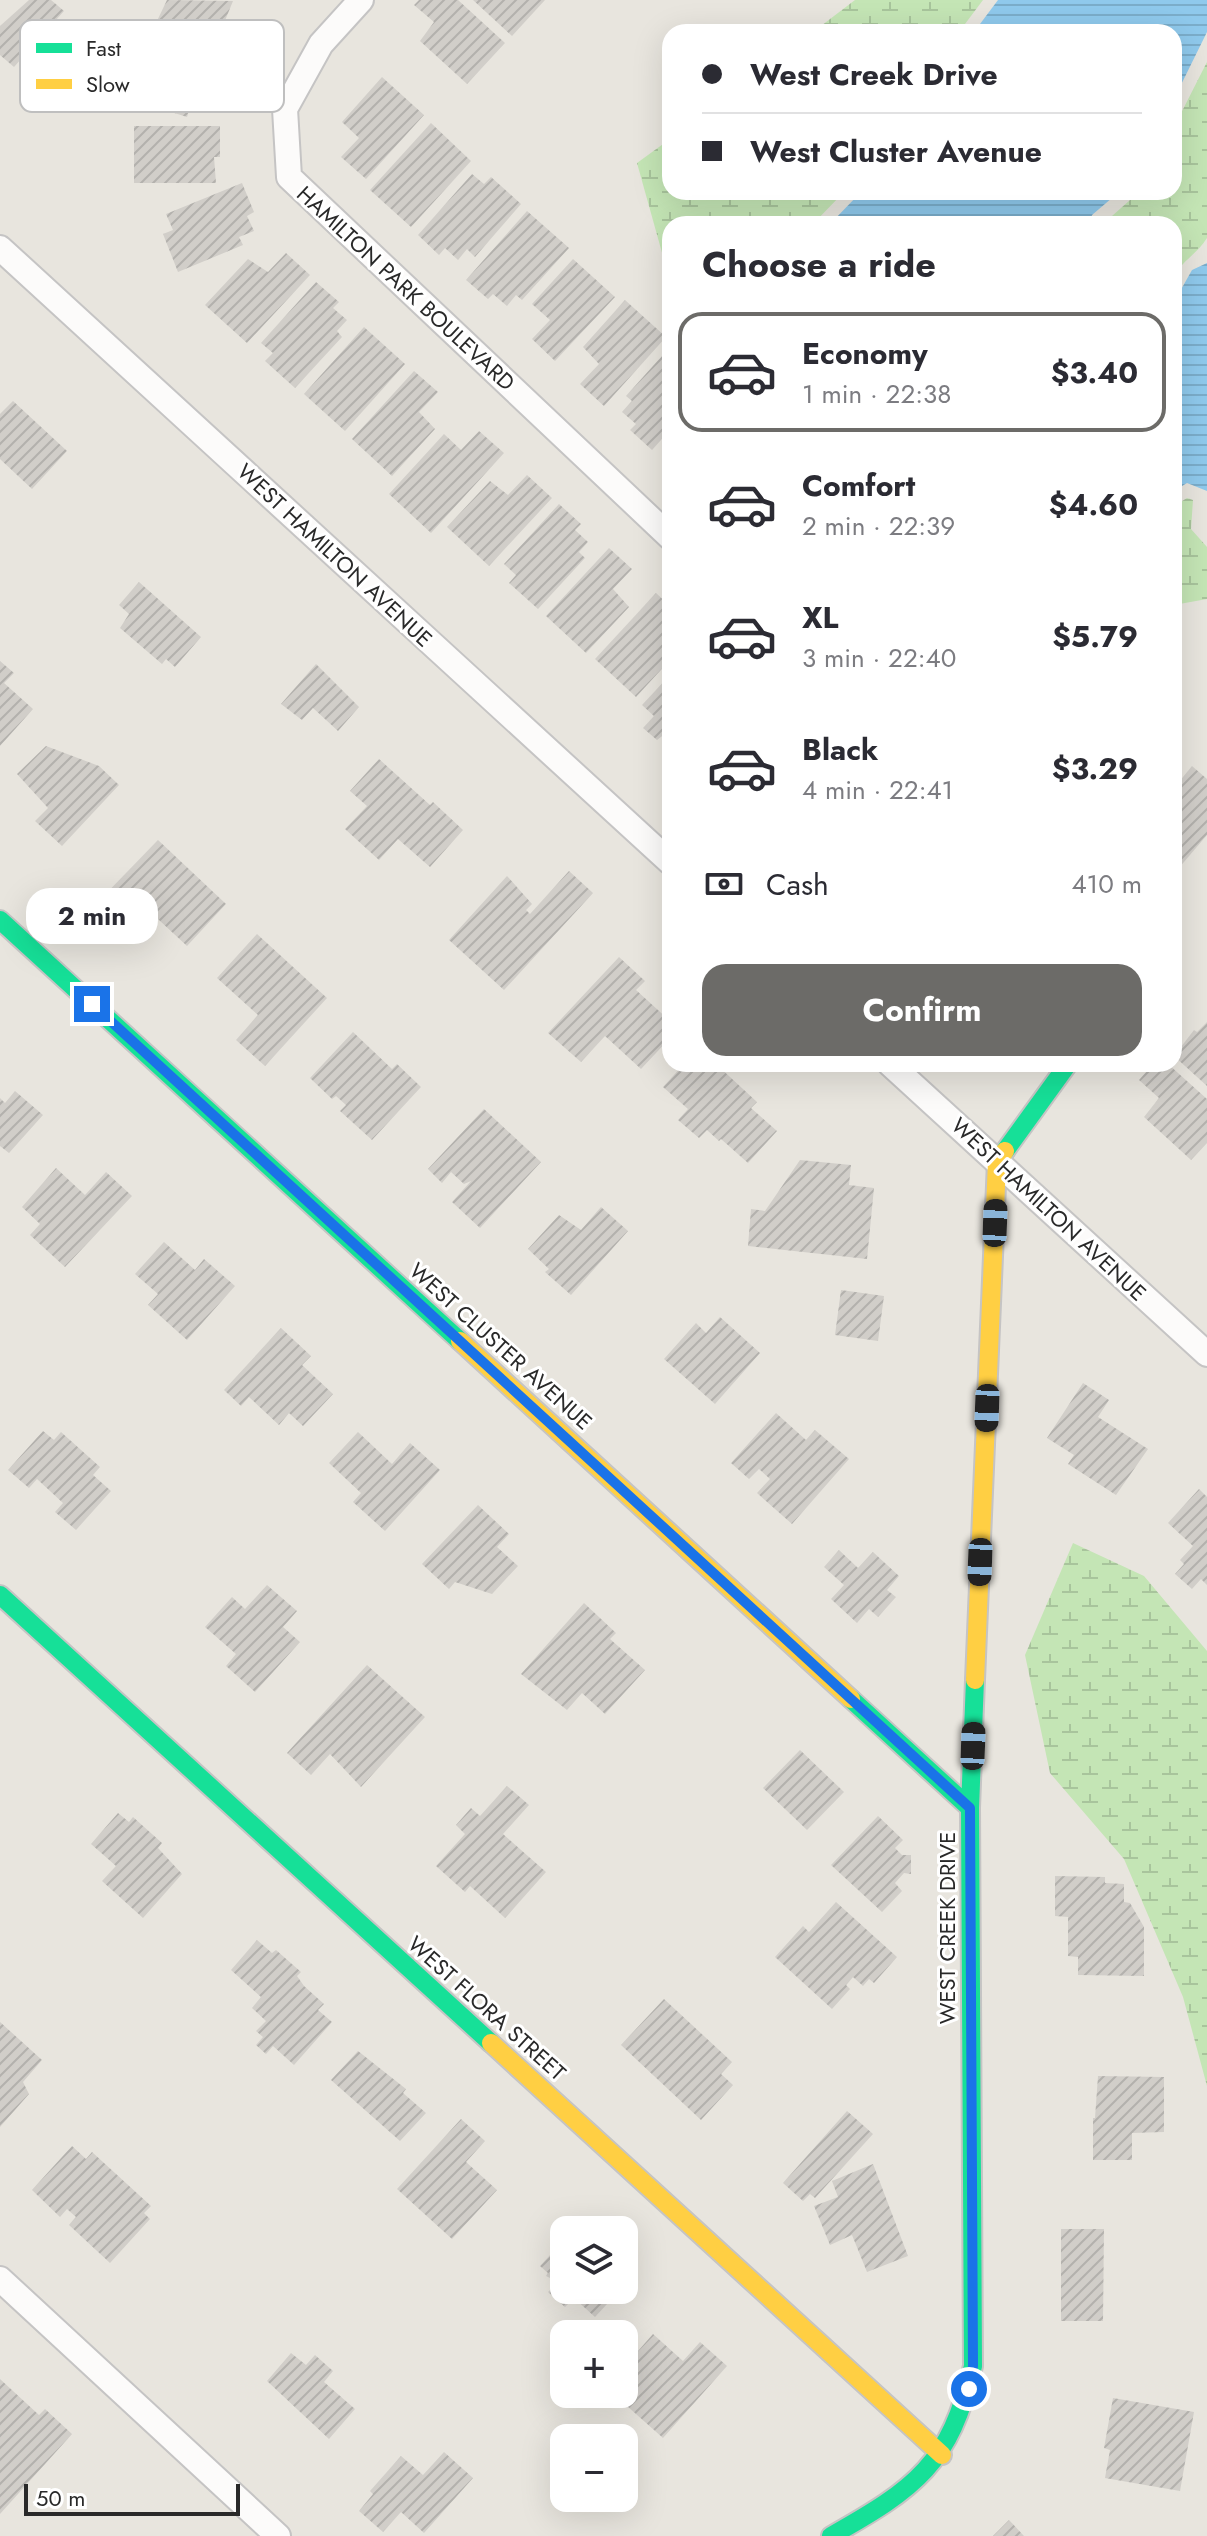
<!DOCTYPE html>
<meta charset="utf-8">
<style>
:root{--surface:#fff;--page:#f7f7f7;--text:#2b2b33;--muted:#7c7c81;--line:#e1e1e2;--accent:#6c6b68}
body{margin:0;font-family:Jost,sans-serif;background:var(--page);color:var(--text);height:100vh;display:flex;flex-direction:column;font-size:30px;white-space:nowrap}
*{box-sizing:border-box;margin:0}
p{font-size:26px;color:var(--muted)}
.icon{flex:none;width:44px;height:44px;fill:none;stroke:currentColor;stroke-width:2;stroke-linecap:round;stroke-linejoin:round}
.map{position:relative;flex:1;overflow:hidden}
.details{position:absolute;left:662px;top:216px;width:520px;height:856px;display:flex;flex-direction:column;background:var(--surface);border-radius:24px;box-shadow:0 8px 32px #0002}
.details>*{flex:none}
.hud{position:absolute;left:662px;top:24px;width:520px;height:176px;border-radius:24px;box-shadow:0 8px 32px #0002;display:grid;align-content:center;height:176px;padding:0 40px;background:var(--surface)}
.controls{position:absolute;left:550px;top:2216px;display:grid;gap:16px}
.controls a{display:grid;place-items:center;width:88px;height:88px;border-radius:16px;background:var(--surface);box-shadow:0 8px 32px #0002;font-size:40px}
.scale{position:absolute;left:24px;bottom:20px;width:216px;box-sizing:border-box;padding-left:8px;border:4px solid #292929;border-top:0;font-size:22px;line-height:28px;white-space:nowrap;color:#292929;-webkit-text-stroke:6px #fff;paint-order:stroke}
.end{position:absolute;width:36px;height:36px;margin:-18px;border:10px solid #1a73e8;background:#fff;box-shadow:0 0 0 4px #fff}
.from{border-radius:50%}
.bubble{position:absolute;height:56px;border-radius:24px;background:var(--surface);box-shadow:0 8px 32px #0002;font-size:26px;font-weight:700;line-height:56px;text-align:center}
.car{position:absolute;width:24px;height:48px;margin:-24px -12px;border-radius:10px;box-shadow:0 0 6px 2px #0007;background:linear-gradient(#222 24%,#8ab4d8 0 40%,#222 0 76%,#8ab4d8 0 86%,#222 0)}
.hud b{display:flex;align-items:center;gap:28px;height:76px;font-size:30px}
.hud b+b{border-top:2px solid var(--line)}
.hud i{width:20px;height:20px;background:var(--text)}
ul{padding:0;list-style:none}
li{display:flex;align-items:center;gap:24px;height:120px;margin:0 16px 12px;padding:0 24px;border:4px solid transparent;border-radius:24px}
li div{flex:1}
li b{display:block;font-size:30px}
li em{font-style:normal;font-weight:700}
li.selected{border-color:var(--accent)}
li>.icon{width:72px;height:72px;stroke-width:1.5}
h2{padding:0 40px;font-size:36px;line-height:96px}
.pay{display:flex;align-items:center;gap:20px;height:88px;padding:0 40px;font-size:30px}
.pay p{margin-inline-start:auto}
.primary-button{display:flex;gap:16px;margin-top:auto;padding:16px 40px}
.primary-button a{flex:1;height:92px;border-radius:24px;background:var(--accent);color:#fff;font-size:32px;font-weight:700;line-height:92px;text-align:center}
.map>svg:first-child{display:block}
.wetland{fill:url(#wetland-marsh)}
.water{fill:url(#water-rules)}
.building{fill:url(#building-hatch)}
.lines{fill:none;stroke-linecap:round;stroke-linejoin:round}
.street-casing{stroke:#c5c4c4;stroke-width:28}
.fast-casing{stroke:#c5c4c4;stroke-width:22}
.slow-casing{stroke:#c5c4c4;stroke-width:22}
.street{stroke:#fcfbfa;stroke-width:24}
.fast{stroke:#16e098;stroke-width:18}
.slow{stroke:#ffcf43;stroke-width:18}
.route{stroke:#1a73e8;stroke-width:10}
.labels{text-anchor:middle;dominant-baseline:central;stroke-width:6;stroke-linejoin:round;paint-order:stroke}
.street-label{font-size:22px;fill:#292929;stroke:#fff}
.key{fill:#fff;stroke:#bfbfbf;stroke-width:2}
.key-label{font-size:22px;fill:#292929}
</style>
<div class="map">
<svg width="1207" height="2536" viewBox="0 0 1207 2536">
<defs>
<pattern id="wetland-marsh" width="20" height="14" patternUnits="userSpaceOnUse" patternTransform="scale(2)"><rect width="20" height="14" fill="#c4e5b5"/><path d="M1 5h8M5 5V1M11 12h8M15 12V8" fill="none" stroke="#a8c49c"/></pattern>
<pattern id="water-rules" width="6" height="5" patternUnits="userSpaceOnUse" patternTransform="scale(2)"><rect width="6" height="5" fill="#8fc9ec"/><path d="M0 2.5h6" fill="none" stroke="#7badca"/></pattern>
<pattern id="building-hatch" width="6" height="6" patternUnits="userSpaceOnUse" patternTransform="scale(2)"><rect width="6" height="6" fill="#d1cec9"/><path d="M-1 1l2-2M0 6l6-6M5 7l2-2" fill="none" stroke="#b3b1ad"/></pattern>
</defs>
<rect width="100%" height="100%" fill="#e8e5de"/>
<g class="wetland">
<path d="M855 0H983L959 32H813Z"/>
<path d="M1207 62V238C1197 254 1183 260 1174 276V224H1103L1139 192H1174V127Z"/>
<path d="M670 139V192L843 193 813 224H670V270L666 267 637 163Z"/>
<path d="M1187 498 1193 500 1191 529 1207 547V599L1174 605V506Z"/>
<path d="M1073 1543 1144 1576 1207 1651V2086L1183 1997 1124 1859 1050 1773 1025 1655Z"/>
</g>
<g class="water">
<path d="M998 0H1207V32L1174 99V32H974Z"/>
<path d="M861 192H1119L1092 215 1090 224H830Z"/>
<path d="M1207 263V491L1187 483 1174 491V302L1192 270Z"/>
</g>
<g class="building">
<path d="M29 0H51L64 11 14 67 0 55V26Z"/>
<path d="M167 0 233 1 224 23 249 35 237 61 156 23Z"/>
<path d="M419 0H458L505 43 467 84 420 41 434 22 414 5Z"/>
<path d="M473 0H545L512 36Z"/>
<path d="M140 44 220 68 210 97 202 94 198 106 191 104 187 117 124 97Z"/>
<path d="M382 77 424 115 366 179 341 157 359 138 342 122Z"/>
<path d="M431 123 471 161 411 227 370 190Z"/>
<path d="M134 126H220V157H214L216 183H134Z"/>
<path d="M472 174 484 184 491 177 521 204 475 257 467 249 458 260 445 248 439 255 418 235Z"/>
<path d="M242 183 254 212 247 216 254 231 239 237 243 245 178 272 163 234 173 230 166 214Z"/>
<path d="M527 211 569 248 522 300 516 295 507 306 493 294 488 299 466 280Z"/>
<path d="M286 253 310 275 247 343 205 305 248 259 268 272Z"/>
<path d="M573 259 615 297 555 361 532 339 550 320 532 304Z"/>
<path d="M316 282 339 302 333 308 347 320 337 331 342 337 295 388 265 361 273 353 261 343Z"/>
<path d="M625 300 666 337 604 406 580 384 599 364 583 347Z"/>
<path d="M364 327 405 364 345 431 304 394Z"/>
<path d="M670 347V430L652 450 630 430 636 424 622 412 632 401 626 396Z"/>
<path d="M414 371 438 392 419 412 435 429 392 476 352 439Z"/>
<path d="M13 401 67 451 32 489 0 459V414Z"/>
<path d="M479 431 504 453 431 533 389 494 444 434 461 450Z"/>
<path d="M527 475 552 498 489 566 447 527 490 481 508 495Z"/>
<path d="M559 504 581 524 575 530 588 542 579 552 585 558 538 609 509 583 516 575 504 564Z"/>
<path d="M609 548 632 569 613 589 629 607 586 653 546 616Z"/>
<path d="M139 582 201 637 175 667 166 659 162 664 120 628 129 614 119 605Z"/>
<path d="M656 593 670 606V660L636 697 595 659Z"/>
<path d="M0 661 14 673 4 683 33 709 0 746Z"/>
<path d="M316 664 359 707 338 731 313 708 302 720 281 704Z"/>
<path d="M670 675V730L657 740 643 728 654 716 642 705Z"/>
<path d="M46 746 99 766 119 785 62 846 35 821 48 808 17 774Z"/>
<path d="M379 759 430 805 433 802 463 830 430 867 398 839 379 860 345 829 367 806 350 791Z"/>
<path d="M1192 766 1207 779V835L1178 869 1174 865V788Z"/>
<path d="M158 840 226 904 187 946 145 907 121 932 94 906Z"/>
<path d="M569 871 593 893 504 990 449 940 507 876 532 904 526 910 530 914Z"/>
<path d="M257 934 327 998 265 1066 236 1040 258 1015 217 978Z"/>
<path d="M619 957 645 981 636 990 670 1021V1038L641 1069 605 1036 581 1062 548 1033Z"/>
<path d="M1207 1022V1086L1174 1056 1194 1030 1197 1032Z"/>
<path d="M353 1032 392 1069 397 1064 421 1087 372 1140 340 1111 346 1105 336 1096 332 1099 310 1078Z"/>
<path d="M684 1064H716L757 1102 751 1108 777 1131 748 1163 721 1139 719 1141 707 1130 699 1138 678 1120 688 1109 663 1087Z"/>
<path d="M1153 1064H1168L1207 1099V1143L1191 1160 1144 1117 1159 1098 1139 1080Z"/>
<path d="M15 1091 43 1115 9 1153 0 1146V1098L5 1103Z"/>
<path d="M484 1109 541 1162 480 1228 452 1202 471 1181 464 1184 451 1172 442 1183 428 1169Z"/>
<path d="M800 1160 851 1165 849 1185 874 1188 867 1259 748 1246 751 1209 765 1211Z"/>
<path d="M56 1168 85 1195 106 1172 132 1196 65 1267 30 1235 40 1224 22 1207Z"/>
<path d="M601 1207 628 1231 571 1295 545 1272 549 1269 528 1249 559 1215 581 1230Z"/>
<path d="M164 1242 195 1270 204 1259 235 1286 187 1340 148 1305 158 1294 135 1274Z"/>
<path d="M841 1290 884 1296 878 1341 835 1335Z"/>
<path d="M720 1317 760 1353 715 1404 664 1359 696 1323 706 1333Z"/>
<path d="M281 1328 311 1356 302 1365 333 1394 303 1426 289 1413 279 1425 249 1397 241 1406 224 1390Z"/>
<path d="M1083 1383 1109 1400 1098 1417 1148 1449 1116 1495 1068 1464 1074 1455 1047 1438Z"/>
<path d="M776 1413 806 1440 815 1430 849 1459 792 1524 757 1493 770 1479 759 1469 749 1479 731 1463Z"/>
<path d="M43 1431 54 1440 61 1432 100 1467 93 1475 111 1491 76 1530 55 1512 63 1503 37 1479 29 1488 8 1470Z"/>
<path d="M358 1432 392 1464 410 1443 440 1470 385 1531 353 1502 361 1493 329 1463Z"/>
<path d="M1199 1489 1207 1497V1585L1201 1579 1192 1589 1175 1574 1184 1564 1180 1560 1193 1546 1168 1523Z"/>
<path d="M478 1505 509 1534 497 1547 518 1566 492 1594 455 1582 449 1589 422 1564Z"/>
<path d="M839 1550 858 1568 873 1552 899 1576 887 1590 896 1597 878 1617 869 1609 857 1623 831 1599 844 1585 824 1567Z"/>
<path d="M267 1585 297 1611 283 1627 300 1642 255 1692 226 1666 236 1654 205 1627 232 1597 245 1609Z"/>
<path d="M584 1603 616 1633 610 1639 645 1670 605 1714 582 1693 567 1710 521 1674Z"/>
<path d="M367 1665 425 1717 361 1787 330 1754 311 1775 287 1753Z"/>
<path d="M800 1750 844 1792 807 1830 763 1788Z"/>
<path d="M507 1786 529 1805 503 1834 546 1872 505 1918 470 1886 465 1892 436 1866 465 1834 456 1825 471 1808 480 1816Z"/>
<path d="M118 1813 129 1822 133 1817 162 1843 158 1848 182 1874 143 1918 102 1881 116 1866 91 1844Z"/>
<path d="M878 1816 903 1840 895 1848 902 1855H911V1874L904 1873 895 1883 902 1891 882 1912 831 1865Z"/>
<path d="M1055 1876 1105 1877V1883L1124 1884V1902L1130 1903 1144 1927V1976L1078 1975V1957L1068 1956V1917L1055 1916Z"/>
<path d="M836 1902 897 1957 874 1983 869 1979 863 1986 853 1977 846 1985 850 1989 832 2009 775 1957 803 1926 809 1932Z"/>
<path d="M257 1940 272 1953 276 1950 301 1972 297 1976 304 1986 324 2004 318 2010 332 2022 294 2065 273 2046 266 2054 256 2045 263 2037 256 2031 266 2021 252 2008 261 1997 231 1970Z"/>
<path d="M664 1999 732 2062 721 2074 733 2085 701 2120 621 2045Z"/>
<path d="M0 2022 42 2060 23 2082 29 2094 0 2127Z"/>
<path d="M358 2051 406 2089 403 2093 426 2113 400 2141 331 2080Z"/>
<path d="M1098 2076 1164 2077V2132L1132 2133V2160H1093V2118H1095Z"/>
<path d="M847 2111 873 2134 815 2198 810 2194 803 2201 783 2183Z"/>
<path d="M461 2119 485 2141 466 2162 497 2190 452 2239 397 2189Z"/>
<path d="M72 2146 86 2159 92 2152 151 2206 144 2213 150 2219 110 2263 69 2225 76 2217 67 2209 60 2217 32 2190Z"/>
<path d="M873 2164 908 2256 867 2272 852 2235 830 2245 814 2206 838 2197 832 2181Z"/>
<path d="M1061 2229H1104L1103 2321H1061Z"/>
<path d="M562 2242 564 2290H620L595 2317 574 2298 565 2307 548 2292 558 2282 546 2276 548 2273 540 2266Z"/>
<path d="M653 2334 683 2361 700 2342 727 2366 663 2438 618 2398 628 2387 624 2383V2367Z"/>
<path d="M291 2353 306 2365 315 2355 333 2371 324 2382 355 2409 329 2439 267 2381Z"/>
<path d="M0 2379 39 2415 45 2409 72 2434 0 2514Z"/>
<path d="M1113 2398 1194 2412 1180 2491 1105 2478 1110 2450 1104 2448Z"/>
<path d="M444 2452 473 2478 424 2533 401 2512 383 2532 359 2511 373 2494 370 2491 401 2456 423 2475Z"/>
<path d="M1009 2520 1024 2536H993Z"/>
</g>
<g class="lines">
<g class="street-casing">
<g id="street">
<path d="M361 0 321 44 285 109 289 177 670 537"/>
<path d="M0 248 670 862"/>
<path d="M890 1064 1207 1354"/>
<path d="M0 2279 278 2536"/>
</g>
</g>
<g class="fast-casing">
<g id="fast">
<path d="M0 920 460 1341"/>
<path d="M1005 1151 1068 1064"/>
<path d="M0 1595 491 2043"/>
<path d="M851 1699 970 1808"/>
<path d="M831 2536C916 2488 950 2464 973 2366L970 1808 975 1680"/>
</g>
</g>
<g class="slow-casing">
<g id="slow">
<path d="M460 1341 851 1699"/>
<path d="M975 1680 997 1162 1005 1151"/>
<path d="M491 2043 942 2455"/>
</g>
</g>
<use href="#street" class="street"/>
<use href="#fast" class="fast"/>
<use href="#slow" class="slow"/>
</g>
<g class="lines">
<path class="route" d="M92 1004 970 1808 973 2366 969 2389"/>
</g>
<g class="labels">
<g class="street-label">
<text transform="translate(406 288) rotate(43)">HAMILTON PARK BOULEVARD</text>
<text transform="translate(335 555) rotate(43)">WEST HAMILTON AVENUE</text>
<text transform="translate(1049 1209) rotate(43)">WEST HAMILTON AVENUE</text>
<text transform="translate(501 1346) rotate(42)">WEST CLUSTER AVENUE</text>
<text transform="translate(947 1928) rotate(-90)">WEST CREEK DRIVE</text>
<text transform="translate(487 2008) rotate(42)">WEST FLORA STREET</text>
</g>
</g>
<rect x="20" y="20" width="264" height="92" rx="12" class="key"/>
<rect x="36" y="43" width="36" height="10" fill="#16e098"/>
<rect x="36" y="79" width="36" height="10" fill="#ffcf43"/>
<g class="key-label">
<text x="86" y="56">Fast</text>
<text x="86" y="92">Slow</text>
</g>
</svg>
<div class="controls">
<a><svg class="icon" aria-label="layers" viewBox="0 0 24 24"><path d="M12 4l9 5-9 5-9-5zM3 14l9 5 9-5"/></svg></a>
<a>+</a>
<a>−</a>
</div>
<div class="scale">50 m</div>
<i class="end from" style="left:969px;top:2389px"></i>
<i class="end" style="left:92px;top:1004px"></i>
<div class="bubble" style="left:26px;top:888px;width:132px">2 min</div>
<i class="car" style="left:995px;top:1223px;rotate:2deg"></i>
<i class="car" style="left:987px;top:1408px;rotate:182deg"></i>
<i class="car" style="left:980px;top:1562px;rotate:182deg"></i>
<i class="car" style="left:973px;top:1746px;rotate:2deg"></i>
<div class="hud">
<b><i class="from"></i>West Creek Drive</b>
<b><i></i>West Cluster Avenue</b>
</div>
<section class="details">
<h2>Choose a ride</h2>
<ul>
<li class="selected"><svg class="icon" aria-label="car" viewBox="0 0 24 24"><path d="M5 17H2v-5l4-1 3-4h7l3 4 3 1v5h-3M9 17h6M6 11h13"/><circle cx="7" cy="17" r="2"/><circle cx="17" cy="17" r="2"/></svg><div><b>Economy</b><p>1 min · 22:38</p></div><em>$3.40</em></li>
<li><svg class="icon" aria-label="car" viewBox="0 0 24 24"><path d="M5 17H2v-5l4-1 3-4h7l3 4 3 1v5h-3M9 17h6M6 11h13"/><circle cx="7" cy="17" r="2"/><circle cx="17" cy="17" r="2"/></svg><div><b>Comfort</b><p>2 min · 22:39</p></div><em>$4.60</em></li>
<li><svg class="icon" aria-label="car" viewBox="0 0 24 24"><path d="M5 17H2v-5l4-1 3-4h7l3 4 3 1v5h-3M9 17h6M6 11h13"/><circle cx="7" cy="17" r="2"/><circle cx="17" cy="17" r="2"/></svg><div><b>XL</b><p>3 min · 22:40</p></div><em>$5.79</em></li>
<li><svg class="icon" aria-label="car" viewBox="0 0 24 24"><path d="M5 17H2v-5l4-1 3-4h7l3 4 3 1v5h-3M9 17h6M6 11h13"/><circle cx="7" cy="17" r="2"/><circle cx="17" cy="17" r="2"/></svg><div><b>Black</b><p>4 min · 22:41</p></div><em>$3.29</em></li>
</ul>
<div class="pay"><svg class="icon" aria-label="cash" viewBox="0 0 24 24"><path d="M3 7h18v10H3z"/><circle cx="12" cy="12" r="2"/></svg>Cash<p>410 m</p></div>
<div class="primary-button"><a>Confirm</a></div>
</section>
</div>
